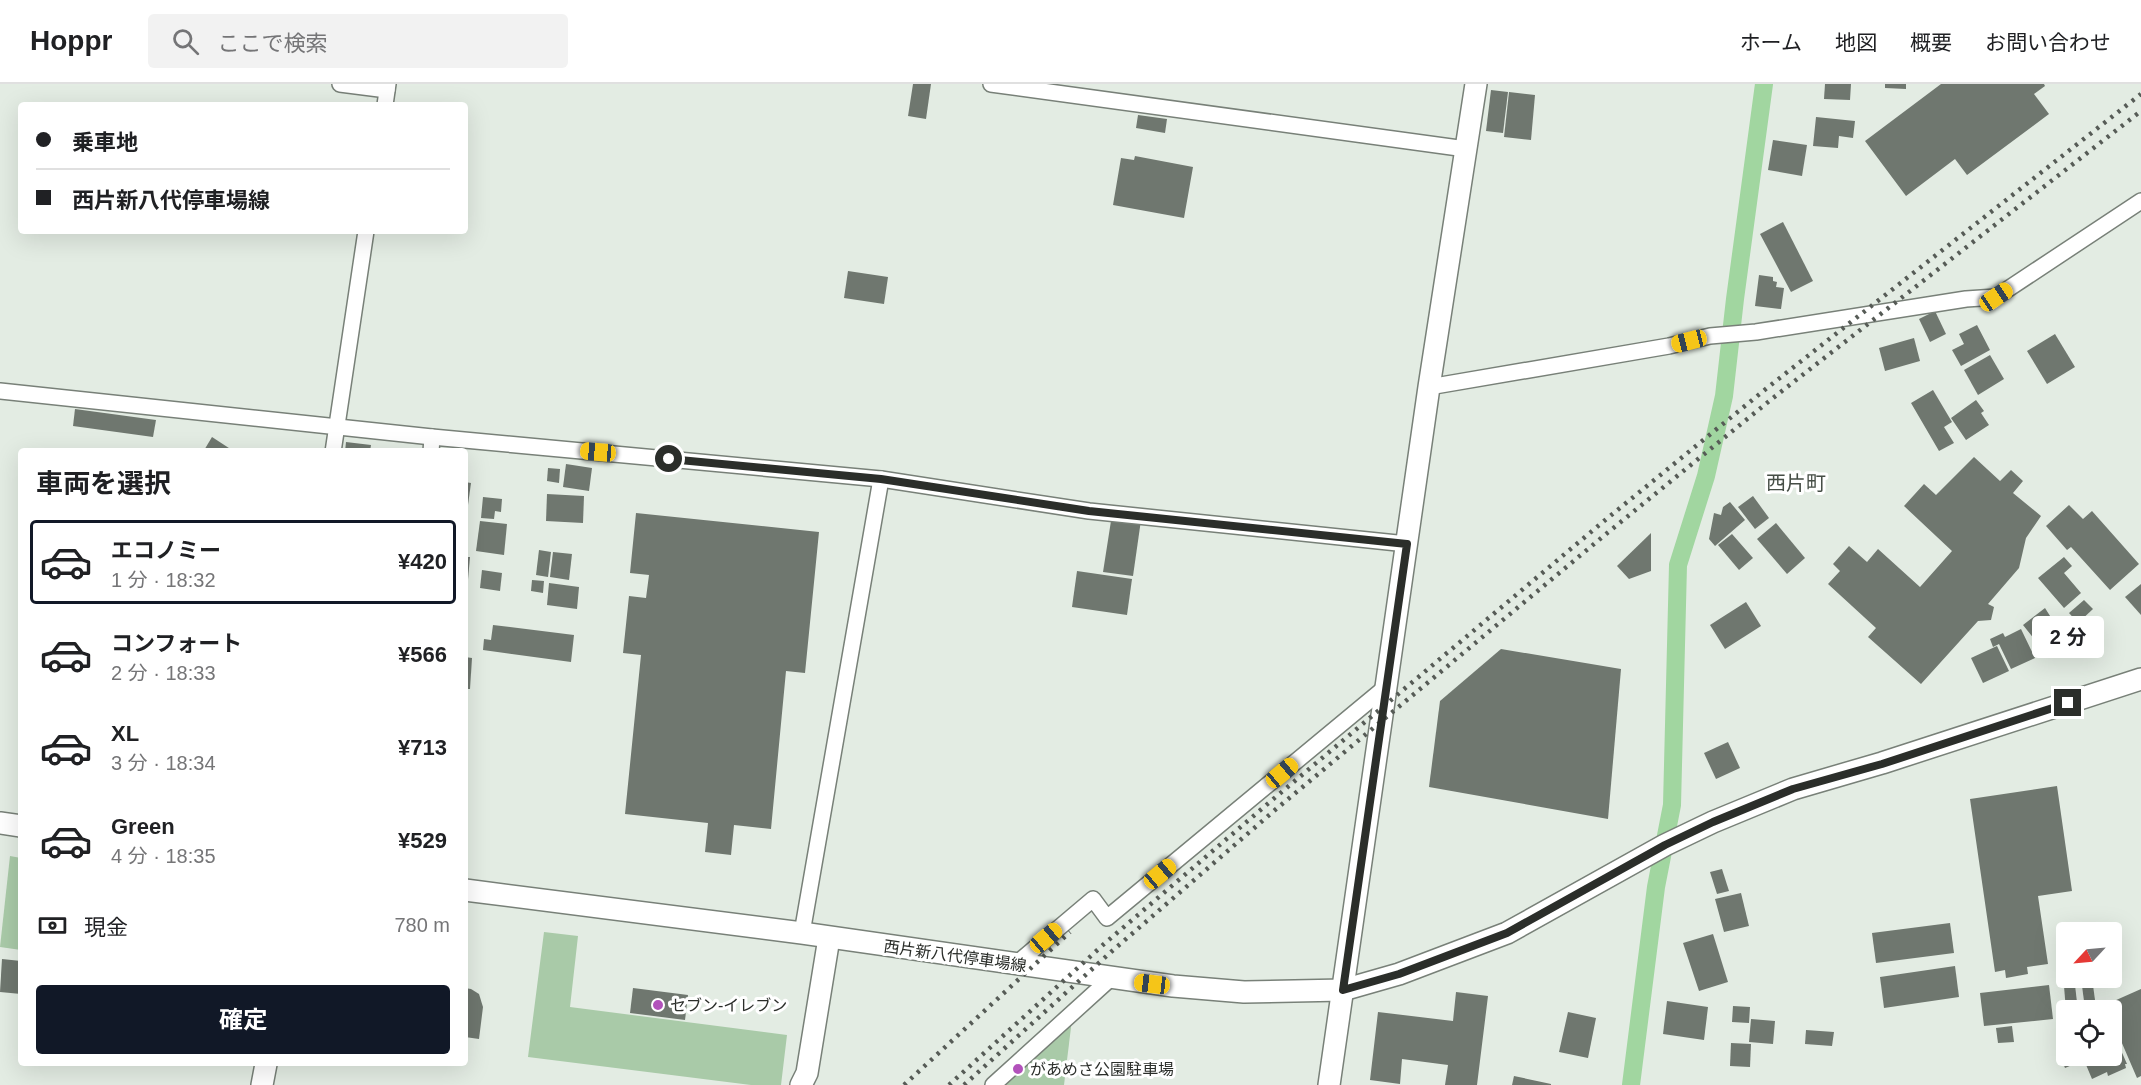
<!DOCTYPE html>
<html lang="ja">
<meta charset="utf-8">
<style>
:root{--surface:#fff;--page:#f2f2f2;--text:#202124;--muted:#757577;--line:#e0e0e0;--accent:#111827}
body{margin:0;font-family:Helvetica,"Noto Sans JP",sans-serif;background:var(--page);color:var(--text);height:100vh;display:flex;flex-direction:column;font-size:22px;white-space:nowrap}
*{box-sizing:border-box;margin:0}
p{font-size:20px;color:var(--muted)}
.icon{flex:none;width:33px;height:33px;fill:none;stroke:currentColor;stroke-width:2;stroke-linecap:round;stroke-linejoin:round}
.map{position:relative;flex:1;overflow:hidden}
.side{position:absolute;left:18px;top:364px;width:450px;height:618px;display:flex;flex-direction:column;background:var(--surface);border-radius:6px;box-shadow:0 6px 24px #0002}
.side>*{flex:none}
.guide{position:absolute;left:18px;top:18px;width:450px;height:132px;border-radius:6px;box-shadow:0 6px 24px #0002;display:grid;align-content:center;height:132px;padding:0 18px;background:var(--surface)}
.needle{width:39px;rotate:244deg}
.controls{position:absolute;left:2056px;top:838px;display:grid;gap:12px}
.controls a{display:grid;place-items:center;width:66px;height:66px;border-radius:6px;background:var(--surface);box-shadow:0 6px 24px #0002;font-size:30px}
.end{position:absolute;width:27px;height:27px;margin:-14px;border:8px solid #2b2e2a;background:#fff;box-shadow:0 0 0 3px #fff}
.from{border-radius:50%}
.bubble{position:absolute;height:42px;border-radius:6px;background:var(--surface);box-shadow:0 6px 24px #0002;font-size:20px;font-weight:700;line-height:42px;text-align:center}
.car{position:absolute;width:18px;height:36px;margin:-18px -9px;border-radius:8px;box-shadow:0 0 4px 2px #0007;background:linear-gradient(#f5c518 24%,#345 0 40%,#f5c518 0 76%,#345 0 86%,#f5c518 0)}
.guide b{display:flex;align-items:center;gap:21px;height:57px;font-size:22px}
.guide b+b{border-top:2px solid var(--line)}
.guide i{width:15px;height:15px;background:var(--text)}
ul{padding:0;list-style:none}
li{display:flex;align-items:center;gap:18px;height:84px;margin:0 12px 9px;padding:0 6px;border:3px solid transparent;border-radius:6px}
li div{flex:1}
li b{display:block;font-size:22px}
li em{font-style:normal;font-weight:700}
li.selected{border-color:var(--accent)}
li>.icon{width:54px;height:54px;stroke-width:1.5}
h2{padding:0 18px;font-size:27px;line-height:72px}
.pay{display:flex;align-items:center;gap:15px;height:66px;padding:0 18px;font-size:22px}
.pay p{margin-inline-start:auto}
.button{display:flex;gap:12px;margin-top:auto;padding:12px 18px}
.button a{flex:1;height:69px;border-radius:6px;background:var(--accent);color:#fff;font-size:24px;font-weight:700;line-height:69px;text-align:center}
header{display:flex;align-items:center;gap:36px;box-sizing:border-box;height:84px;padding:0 30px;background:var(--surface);border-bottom:2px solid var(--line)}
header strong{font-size:28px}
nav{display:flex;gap:33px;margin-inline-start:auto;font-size:21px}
.search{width:420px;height:54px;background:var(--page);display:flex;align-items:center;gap:15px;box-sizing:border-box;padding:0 21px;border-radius:6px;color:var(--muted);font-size:22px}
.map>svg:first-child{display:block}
.green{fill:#a9caa8}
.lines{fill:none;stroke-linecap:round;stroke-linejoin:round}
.canal{stroke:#a1d6a0;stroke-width:18}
.building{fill:#6f776f}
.street-casing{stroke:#788078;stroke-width:18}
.secondary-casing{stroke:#788078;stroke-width:24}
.street{stroke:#fff;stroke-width:15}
.secondary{stroke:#fff;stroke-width:21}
.rail{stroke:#565b56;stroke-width:4.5;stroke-dasharray:3 6;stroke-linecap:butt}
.route{stroke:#2b2e2a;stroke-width:8}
.poi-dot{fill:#b252bb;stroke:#fff;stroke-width:2}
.labels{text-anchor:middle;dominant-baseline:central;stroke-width:6;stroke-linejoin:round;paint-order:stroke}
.street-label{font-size:16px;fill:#2b2e2a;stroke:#fff}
.poi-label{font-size:16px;fill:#2b2e2a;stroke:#fff;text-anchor:start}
.quarter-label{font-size:20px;fill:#454d45;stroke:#fff}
</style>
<header>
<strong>Hoppr</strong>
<div class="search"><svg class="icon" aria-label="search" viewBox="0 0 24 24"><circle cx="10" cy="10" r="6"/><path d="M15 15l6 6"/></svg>ここで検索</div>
<nav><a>ホーム</a><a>地図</a><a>概要</a><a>お問い合わせ</a></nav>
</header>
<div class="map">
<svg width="2141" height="1001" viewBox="0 0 2141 1001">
<rect width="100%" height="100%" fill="#e3ece3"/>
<g class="green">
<path d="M10 772 21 774V866L0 863Z"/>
<path d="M544 848 578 852 570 923 787 951 781 1001H751L528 973Z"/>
<path d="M1072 935 1064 1001H996Z"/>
</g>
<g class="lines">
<path class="canal" d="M1631 1001 1656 803 1672 721 1678 481 1706 392 1724 312 1735 215 1764 0"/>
</g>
<g class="building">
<path d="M913 0H931L926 35 908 32Z"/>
<path d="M1825 0H1851L1850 16 1824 15Z"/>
<path d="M1885 0H1906V5L1885 4Z"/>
<path d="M1941 0H2044L2045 2 2034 10 2049 30 1967 91 1955 75 1906 112 1865 57Z"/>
<path d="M1491 6 1508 8 1503 49 1486 47Z"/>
<path d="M1509 8 1535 11 1531 56 1504 53Z"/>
<path d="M1138 31 1167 35 1165 49 1136 44Z"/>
<path d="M1816 33 1855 37 1853 54 1839 52 1838 64 1813 62Z"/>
<path d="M1773 56 1807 61 1802 92 1768 86Z"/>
<path d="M1135 72 1193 83 1184 134 1113 121 1121 74 1134 76Z"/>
<path d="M1783 138 1813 197 1791 208 1760 150Z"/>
<path d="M848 187 888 193 884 220 844 214Z"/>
<path d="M1759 191 1773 193V197L1777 198 1776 203 1784 204 1781 225 1755 222Z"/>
<path d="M1935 227 1946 250 1930 258 1919 235Z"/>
<path d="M1977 241 1990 266 1961 282 1952 266 1964 260 1959 250Z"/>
<path d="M2055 250 2075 283 2047 300 2027 267Z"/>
<path d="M1914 254 1920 277 1885 287 1879 264Z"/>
<path d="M1990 271 2004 295 1978 311 1964 286Z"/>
<path d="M1933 306 1952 338 1944 343 1954 359 1939 367 1911 319Z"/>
<path d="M1976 316 1984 327 1981 329 1989 341 1966 356 1951 334Z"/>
<path d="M75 325 156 336 153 353 73 342Z"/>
<path d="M212 353 235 368H203Z"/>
<path d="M346 358 371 361 370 368H345Z"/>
<path d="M1974 373 2000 397 2011 386 2023 397 2013 409 2041 432 2026 454 2019 484 1988 520 1994 523 1991 536 1978 537 1921 600 1868 553 1876 544 1828 500 1840 487 1833 480 1849 462 1867 478 1878 465 1920 503 1952 467 1904 422 1924 400 1936 411Z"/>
<path d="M566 380 592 384 589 407 563 403Z"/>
<path d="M548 384 560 385 559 399 547 397Z"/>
<path d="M465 398 471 399 468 421H465Z"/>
<path d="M547 410 584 412 583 439 546 437Z"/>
<path d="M1753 412 1769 434 1755 445 1738 423Z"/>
<path d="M483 413 502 415 501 428 495 427 494 435 481 434Z"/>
<path d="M1730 418 1745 436 1715 462 1709 455 1714 429 1721 431 1723 423Z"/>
<path d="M2069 421 2083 435 2092 427 2139 480 2110 506 2071 463 2067 466 2046 442Z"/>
<path d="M1113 424 1142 429 1133 492 1103 488Z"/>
<path d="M636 429 819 448 805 589 786 587 771 745 734 741 731 771 705 768 708 739 625 730 641 571 623 569 629 512 646 514 649 491 630 489Z"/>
<path d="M480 437 507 440 504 471 476 467Z"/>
<path d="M1776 439 1805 474 1787 490 1757 455Z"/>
<path d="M1651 449V487L1629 495 1617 482Z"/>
<path d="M1732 450 1753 474 1739 486 1718 461Z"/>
<path d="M539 466 551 468 548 493 536 491Z"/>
<path d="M553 468 572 470 569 496 550 493Z"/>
<path d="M465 473H470L467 507H465Z"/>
<path d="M2064 473 2072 482 2064 489 2081 509 2064 524 2038 494Z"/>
<path d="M482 486 502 489 500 507 480 504Z"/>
<path d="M1077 487 1132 495 1127 531 1072 523Z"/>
<path d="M532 496 544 497 543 509 531 507Z"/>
<path d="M549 499 579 503 577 525 547 521Z"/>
<path d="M2141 500V531L2125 513Z"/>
<path d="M2084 516 2093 525 2078 539 2069 529Z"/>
<path d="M1746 518 1761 542 1725 565 1710 541Z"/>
<path d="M2045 524 2057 543 2053 546 2062 558 2046 570 2023 541Z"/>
<path d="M493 541 574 551 571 578 483 566 484 555 491 556Z"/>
<path d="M2021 545 2035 574 2011 585 1999 560 1993 563 1990 555 2003 549 2005 553Z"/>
<path d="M1997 562 2009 587 1983 599 1971 574Z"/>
<path d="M1501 565 1621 585 1608 735 1429 703 1440 617Z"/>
<path d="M465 573 472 574 470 605H465Z"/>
<path d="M1728 658 1740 684 1716 695 1704 669Z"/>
<path d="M2057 702 2072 807 2038 812 2048 880 2027 883 2028 890 2006 894 2005 886 1995 888 1970 715Z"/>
<path d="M1722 785 1729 807 1717 810 1710 788Z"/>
<path d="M1741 809 1749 842 1724 848 1715 815Z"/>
<path d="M1950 839 1954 869 1876 879 1872 849Z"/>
<path d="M1713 850 1728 898 1699 907 1683 859Z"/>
<path d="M2 875 21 877V910L0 908Z"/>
<path d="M1955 882 1959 913 1884 924 1880 893Z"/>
<path d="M2081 894H2092L2095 916 2084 917Z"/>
<path d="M2101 894H2108L2109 904H2102Z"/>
<path d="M2049 901 2053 935 1984 942 1980 909Z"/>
<path d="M2075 901 2078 927H2066L2064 902Z"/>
<path d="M465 904 471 905 479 910 483 923 479 955 465 953Z"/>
<path d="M633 904 688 911 685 936 630 929Z"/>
<path d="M2141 905V992L2137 994 2112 936V927H2108L2105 921Z"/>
<path d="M1456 908 1488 912 1477 1001H1445L1448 981 1402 975 1400 1000 1370 996 1378 928 1453 937Z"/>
<path d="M1667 917 1708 923 1704 956 1663 950Z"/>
<path d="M1733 922 1750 923 1749 939 1732 938Z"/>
<path d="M1568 928 1596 934 1588 974 1559 968Z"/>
<path d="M1751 935 1775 937 1773 960 1749 958Z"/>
<path d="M2012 942 2014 958 1998 959 1996 944Z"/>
<path d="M1806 946 1834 948 1832 962 1805 960Z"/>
<path d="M2112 946 2127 980H2125L2126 984 2108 992 2107 988 2092 995 2084 976 2065 984 2056 961 2067 956V972H2112Z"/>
<path d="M1731 959 1751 960 1750 983 1730 982Z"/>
<path d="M1514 992 1551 1000V1001H1512Z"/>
</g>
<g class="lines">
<g class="street-casing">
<g id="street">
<path d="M340 0 387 6"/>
<path d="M991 0 1466 65"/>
<path d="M385 21 388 0"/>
<path d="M1429 303 1669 262 1710 252 1756 248 1966 215 1996 213 2141 117"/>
<path d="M0 307 432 353 881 395 1089 427 1407 460"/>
<path d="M333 368 366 147"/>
<path d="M431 368 432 353"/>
<path d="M802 849 881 395"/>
<path d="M1015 881 1093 815 1107 834 1387 602"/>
<path d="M993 1001 1111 894"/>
</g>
</g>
<g class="secondary-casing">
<g id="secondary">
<path d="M0 739 21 742"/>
<path d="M465 806 802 849 1173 902 1244 908 1343 906 1399 890 1507 849 1665 761 1713 738 1793 705 1882 679 2141 595"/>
<path d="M262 1001 266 980"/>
<path d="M801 1001 807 989 829 854"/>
<path d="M1329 1001 1429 303 1476 0"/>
</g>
</g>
<use href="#street" class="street"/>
<use href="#secondary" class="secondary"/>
<g class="rail">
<path d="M904 1001 1070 848"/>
<path d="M949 1001 1104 860 1271 717 1604 437 1767 304 2141 10"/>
<path d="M964 1001 1111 868 1275 726 1606 450 1773 314 2141 27"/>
</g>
</g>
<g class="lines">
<path class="route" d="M669 375 881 395 1089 427 1407 460 1343 906 1399 890 1507 849 1665 761 1713 738 1793 705 1882 680 2068 619"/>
</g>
<g class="poi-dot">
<circle cx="658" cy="921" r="6"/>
<circle cx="1018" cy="985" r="6"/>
</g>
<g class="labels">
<g class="street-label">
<text transform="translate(955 872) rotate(8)">西片新八代停車場線</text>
</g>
<g class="poi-label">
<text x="670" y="921">セブン-イレブン</text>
<text x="1030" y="985">があめさ公園駐車場</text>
</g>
<g class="quarter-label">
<text x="1796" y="399">西片町</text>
</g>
</g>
</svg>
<div class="controls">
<a><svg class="needle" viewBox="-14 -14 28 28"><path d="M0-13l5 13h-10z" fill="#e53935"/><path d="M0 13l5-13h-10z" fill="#757577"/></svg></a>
<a><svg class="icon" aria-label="locate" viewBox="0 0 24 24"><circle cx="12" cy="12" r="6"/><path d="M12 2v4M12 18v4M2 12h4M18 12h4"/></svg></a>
</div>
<i class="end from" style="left:669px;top:375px"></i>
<i class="end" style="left:2068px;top:619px"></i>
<div class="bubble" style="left:2032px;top:532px;width:72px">2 分</div>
<i class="car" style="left:1996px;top:213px;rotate:56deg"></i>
<i class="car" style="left:1689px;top:257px;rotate:256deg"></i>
<i class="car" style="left:598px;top:368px;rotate:275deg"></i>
<i class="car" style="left:1282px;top:689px;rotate:50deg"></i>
<i class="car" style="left:1160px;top:790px;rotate:50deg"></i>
<i class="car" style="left:1046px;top:854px;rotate:50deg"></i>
<i class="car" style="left:1152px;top:900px;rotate:277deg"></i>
<div class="guide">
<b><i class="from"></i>乗車地</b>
<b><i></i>西片新八代停車場線</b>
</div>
<section class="side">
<h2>車両を選択</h2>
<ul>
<li class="selected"><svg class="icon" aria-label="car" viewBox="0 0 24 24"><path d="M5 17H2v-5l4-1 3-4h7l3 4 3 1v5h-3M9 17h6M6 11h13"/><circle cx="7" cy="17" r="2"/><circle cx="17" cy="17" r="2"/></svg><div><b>エコノミー</b><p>1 分 · 18:32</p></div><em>¥420</em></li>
<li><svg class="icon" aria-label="car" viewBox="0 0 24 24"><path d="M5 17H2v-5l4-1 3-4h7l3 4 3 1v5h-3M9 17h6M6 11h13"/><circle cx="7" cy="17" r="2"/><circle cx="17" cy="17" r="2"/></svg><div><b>コンフォート</b><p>2 分 · 18:33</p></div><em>¥566</em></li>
<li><svg class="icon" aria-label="car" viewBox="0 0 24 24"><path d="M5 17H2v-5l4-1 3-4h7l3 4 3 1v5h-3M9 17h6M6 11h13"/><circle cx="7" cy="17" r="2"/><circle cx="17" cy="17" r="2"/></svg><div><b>XL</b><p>3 分 · 18:34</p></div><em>¥713</em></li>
<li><svg class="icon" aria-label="car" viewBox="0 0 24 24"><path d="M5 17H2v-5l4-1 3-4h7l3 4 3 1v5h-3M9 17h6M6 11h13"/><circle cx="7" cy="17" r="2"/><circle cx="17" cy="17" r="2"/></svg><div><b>Green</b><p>4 分 · 18:35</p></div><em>¥529</em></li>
</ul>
<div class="pay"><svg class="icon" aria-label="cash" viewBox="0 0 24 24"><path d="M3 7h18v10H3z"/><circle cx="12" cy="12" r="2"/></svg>現金<p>780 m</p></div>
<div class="button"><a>確定</a></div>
</section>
</div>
